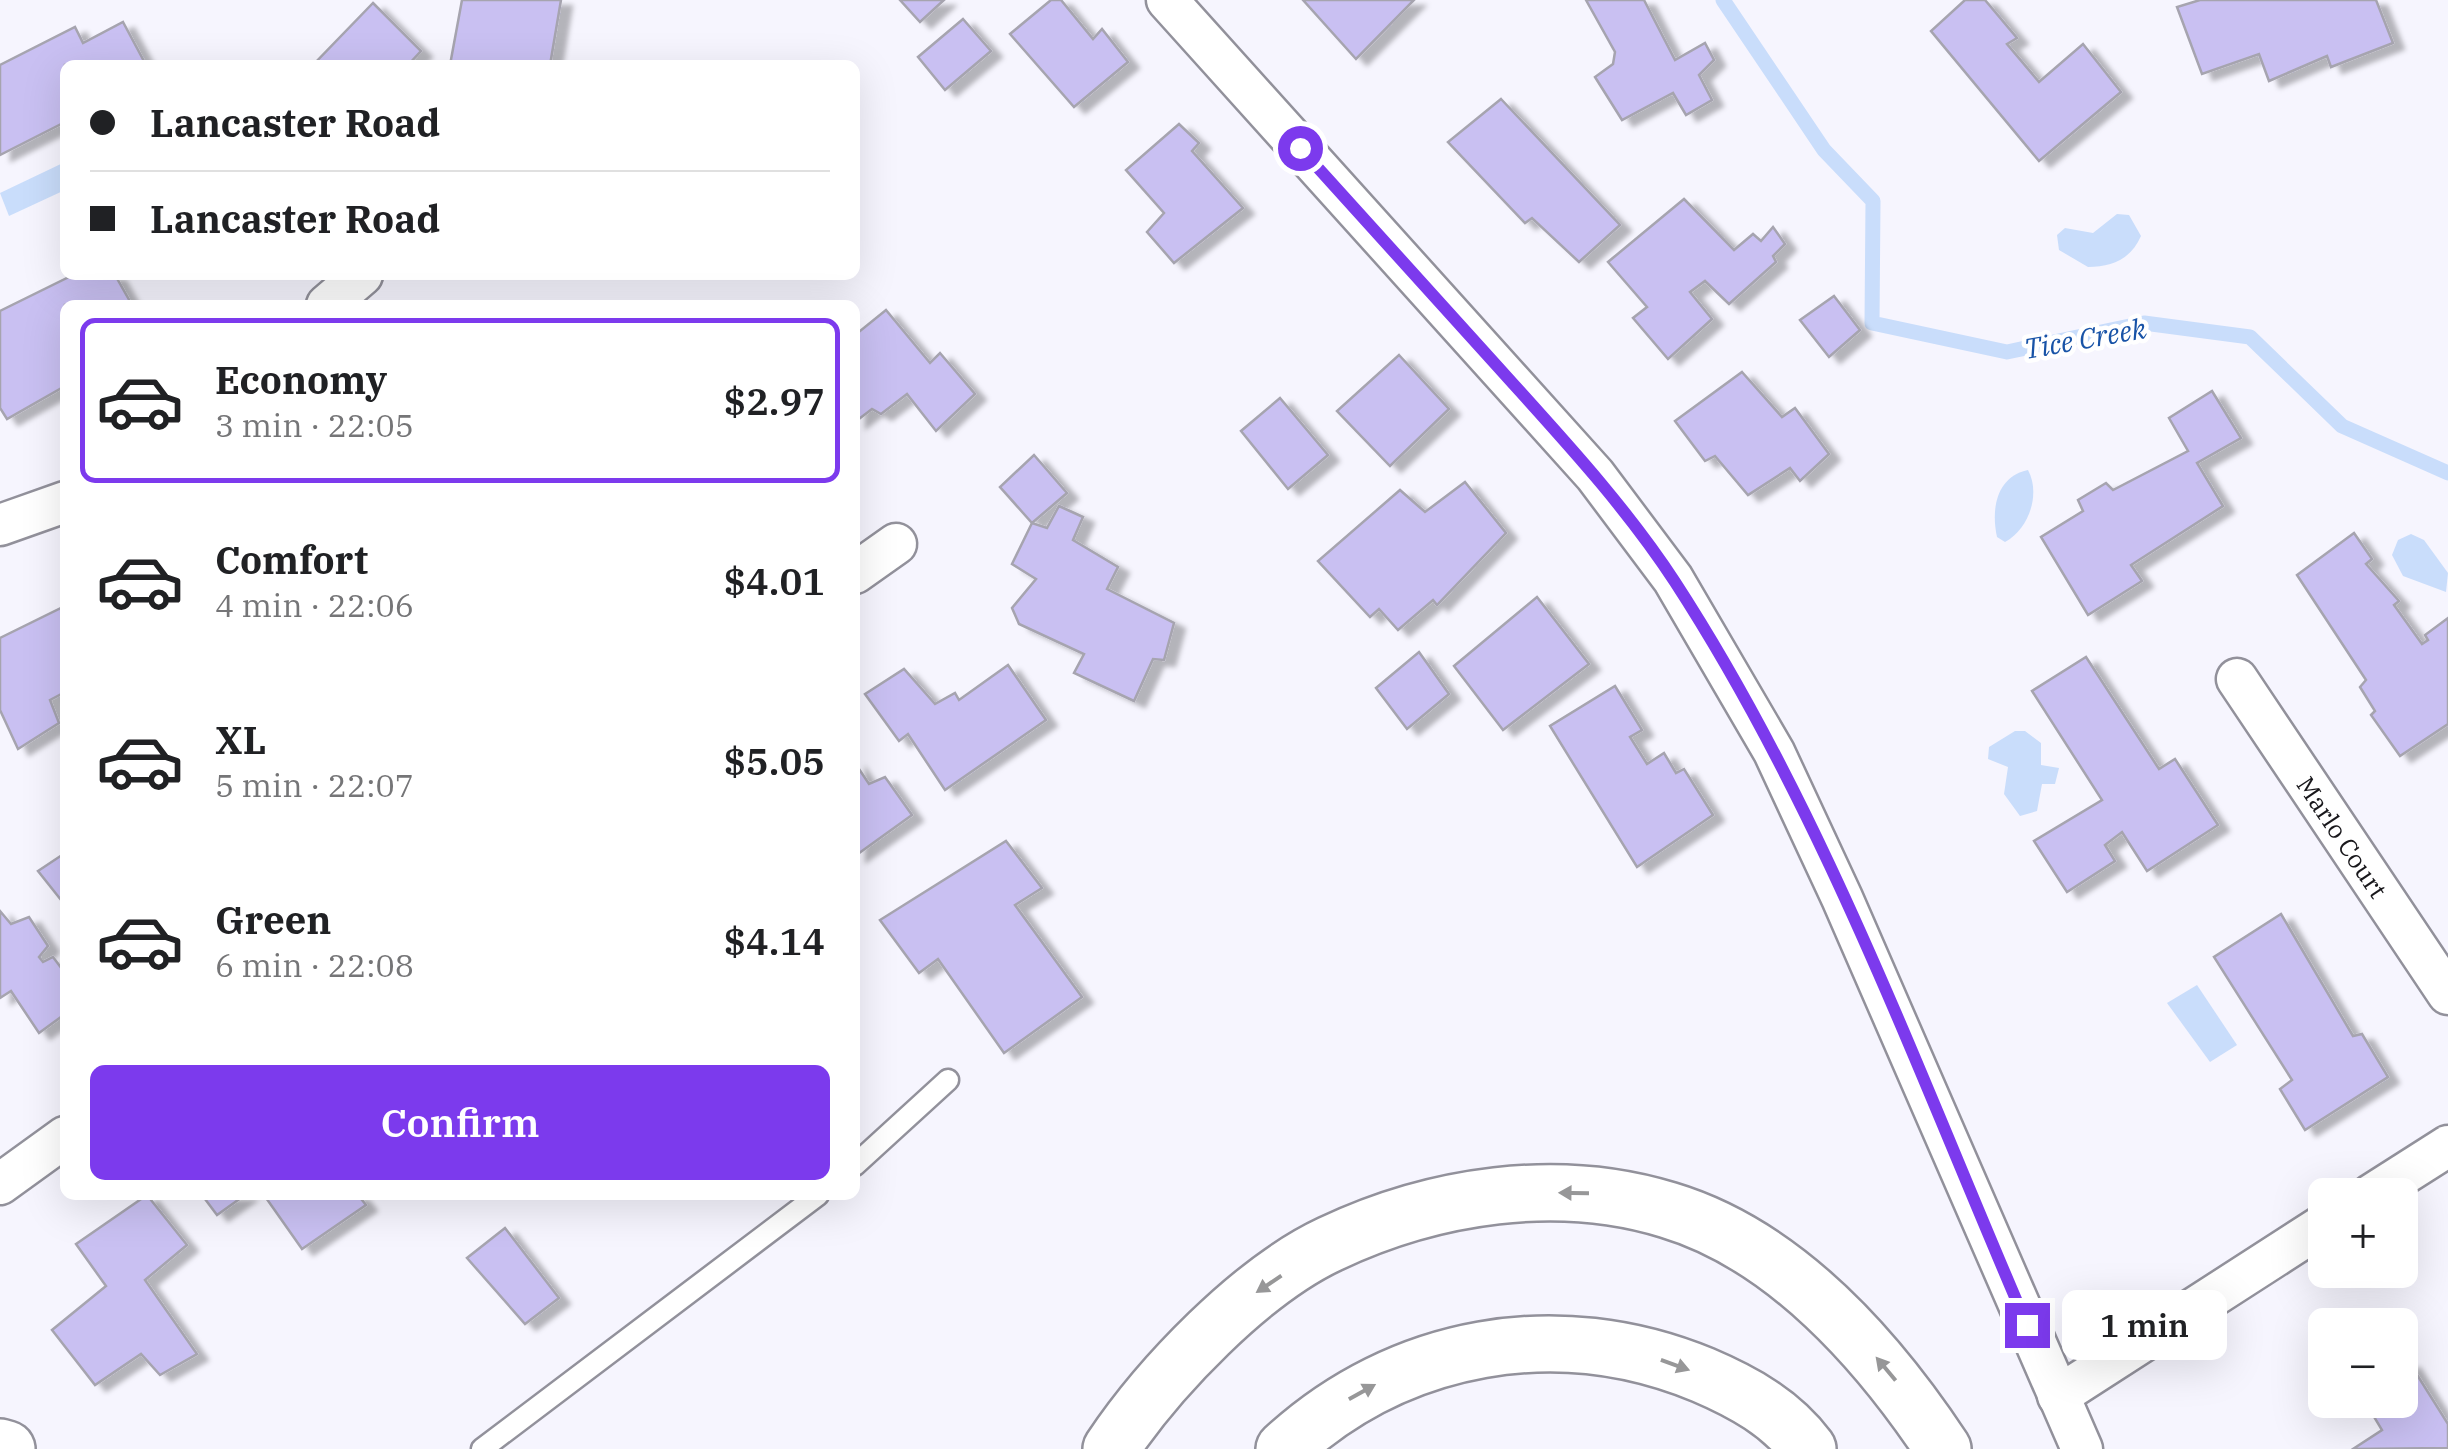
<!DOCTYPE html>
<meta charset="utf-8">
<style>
:root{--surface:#fff;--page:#f6f6f6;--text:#202124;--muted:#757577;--line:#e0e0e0;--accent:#7c3aed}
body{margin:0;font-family:"IBM Plex Serif",serif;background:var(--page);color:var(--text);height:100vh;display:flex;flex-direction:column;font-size:38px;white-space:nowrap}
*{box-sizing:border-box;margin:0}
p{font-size:32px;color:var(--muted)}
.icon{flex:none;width:55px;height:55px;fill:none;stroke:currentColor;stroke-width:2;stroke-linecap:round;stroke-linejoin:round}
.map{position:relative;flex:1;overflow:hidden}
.side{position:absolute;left:60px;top:300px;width:800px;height:900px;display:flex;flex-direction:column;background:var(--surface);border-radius:15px;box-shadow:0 10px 40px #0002}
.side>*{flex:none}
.top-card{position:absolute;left:60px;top:60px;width:800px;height:220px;border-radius:15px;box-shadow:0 10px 40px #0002;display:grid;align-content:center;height:220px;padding:0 30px;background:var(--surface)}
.fabs{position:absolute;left:2308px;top:1178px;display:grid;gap:20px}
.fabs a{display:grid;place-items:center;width:110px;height:110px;border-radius:15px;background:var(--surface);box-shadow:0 10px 40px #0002;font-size:50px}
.end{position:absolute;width:45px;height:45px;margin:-22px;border:12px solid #7c3aed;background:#fff;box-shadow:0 0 0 5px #fff}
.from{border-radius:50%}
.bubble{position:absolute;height:70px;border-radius:15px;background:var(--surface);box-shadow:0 10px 40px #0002;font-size:32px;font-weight:600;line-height:70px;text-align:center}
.top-card b{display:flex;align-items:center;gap:35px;height:95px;font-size:38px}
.top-card b+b{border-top:2px solid var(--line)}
.top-card i{width:25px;height:25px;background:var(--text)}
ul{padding:18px 0 0;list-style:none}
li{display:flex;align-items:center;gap:30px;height:165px;margin:0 20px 15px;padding:0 10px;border:5px solid transparent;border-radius:15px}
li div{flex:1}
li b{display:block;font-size:38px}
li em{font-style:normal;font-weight:600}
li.active{border-color:var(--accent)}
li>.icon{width:90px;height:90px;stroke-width:1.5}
.primary-button{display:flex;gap:20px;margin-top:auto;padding:20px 30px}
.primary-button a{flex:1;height:115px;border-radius:15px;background:var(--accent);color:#fff;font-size:40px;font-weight:600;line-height:115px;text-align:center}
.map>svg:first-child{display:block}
.water{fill:#c9ddfb}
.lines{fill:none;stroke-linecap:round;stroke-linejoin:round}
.stream{stroke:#c9ddfb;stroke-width:15}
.building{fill:#c9c0f2;stroke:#a6a4af;stroke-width:2.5;filter:url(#shadow)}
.service-casing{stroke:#92919b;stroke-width:25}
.minor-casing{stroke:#92919b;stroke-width:45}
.secondary-casing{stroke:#92919b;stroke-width:60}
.motorway-casing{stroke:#92919b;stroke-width:60}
.service{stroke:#fff;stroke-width:20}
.minor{stroke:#fff;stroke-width:40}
.secondary{stroke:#fff;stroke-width:55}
.motorway{stroke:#fff;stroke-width:55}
.oneway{fill:#979798}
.route{stroke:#7c3aed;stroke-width:12}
.labels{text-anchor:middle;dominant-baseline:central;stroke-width:9;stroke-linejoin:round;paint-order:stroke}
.street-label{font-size:25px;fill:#18171b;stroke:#fff}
.water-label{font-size:28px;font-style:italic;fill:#1853a7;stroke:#fff}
</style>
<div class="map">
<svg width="2448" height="1449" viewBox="0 0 2448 1449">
<defs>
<filter id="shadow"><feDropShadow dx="11" dy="6" stdDeviation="2.5" flood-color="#0004"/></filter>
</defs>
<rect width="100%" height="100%" fill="#f6f5fe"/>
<g class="water">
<path d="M65 162V190L9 216 0 193Z"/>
<path d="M2117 214 2129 215 2141 236C2131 259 2112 267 2088 267L2059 250 2057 235 2065 228 2093 233Z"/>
<path d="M2028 470C2041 494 2029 529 2005 542L1997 537C1991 509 1996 477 2028 470Z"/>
<path d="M2411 534 2424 540 2448 573 2446 592 2403 576 2392 555 2398 540Z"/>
<path d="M2015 731H2025L2041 743V765L2059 768 2055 784H2042L2037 811 2020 816 2004 794 2008 767 1988 759 1989 747Z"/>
<path d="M2197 985 2237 1045 2210 1062 2167 1003Z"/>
</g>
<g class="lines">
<path class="stream" d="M1723 0 1824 150 1873 201 1872 323 2007 352 2144 323 2250 337 2342 426 2448 473"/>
</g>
<g class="building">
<path d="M462 0H561L550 65H450Z"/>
<path d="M900 0H944L920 22Z"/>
<path d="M1051 0H1061L1093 39 1102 29 1128 62 1074 107 1010 34Z"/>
<path d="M1303 0H1414L1356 59Z"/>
<path d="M1586 0H1644L1675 60 1705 43 1714 60 1699 75 1712 100 1686 115 1673 93 1622 120 1595 77 1613 64 1615 52Z"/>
<path d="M1965 0H1985L2017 38 2007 44 2039 82 2083 44 2121 92 2039 161 1931 31Z"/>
<path d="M2200 0H2376L2393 43 2331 67 2327 56 2269 81 2259 54 2202 74 2177 7Z"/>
<path d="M373 3 421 51 408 65H313Z"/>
<path d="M963 19 991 51 945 90 918 57Z"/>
<path d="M123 22 146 65H65V122L0 155V65L75 27 83 43Z"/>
<path d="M1501 99 1620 225 1579 262 1532 218 1525 223 1448 142Z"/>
<path d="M1179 124 1199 143 1192 151 1243 208 1174 263 1147 232 1164 213 1126 170Z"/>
<path d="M1684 199 1734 250 1753 234 1761 241 1773 227 1785 244 1773 256 1776 262 1729 304 1705 281 1690 292 1712 319 1668 359 1633 318 1647 307 1608 262Z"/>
<path d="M73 275H115L132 305H65V386L7 419 0 408V311Z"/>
<path d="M1834 296 1860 330 1829 357 1800 320Z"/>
<path d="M886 310 930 363 940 353 975 394 936 431 907 394 881 414 872 409 855 422V335Z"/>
<path d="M1399 355 1449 409 1390 466 1337 411Z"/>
<path d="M1742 372 1782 417 1795 408 1829 454 1800 481 1790 468 1748 495 1715 456 1705 461 1675 421Z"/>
<path d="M2212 391 2241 438 2197 463 2223 506 2131 565 2142 581 2088 615 2041 537 2083 511 2078 500 2106 483 2113 490 2188 451 2169 418Z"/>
<path d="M1280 398 1328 455 1288 489 1241 431Z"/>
<path d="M1034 455 1067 493 1032 523 1000 487Z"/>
<path d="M1465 482 1506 533 1437 605 1433 600 1398 630 1379 609 1370 617 1318 561 1400 490 1425 512Z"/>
<path d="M1059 506 1083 517 1073 540 1118 567 1107 589 1174 623 1164 660 1153 659 1134 701 1074 673 1084 654 1019 624 1012 608 1036 579 1012 564 1032 523 1047 528Z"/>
<path d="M2354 533 2372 559 2366 564 2399 601 2394 605 2422 644 2428 640 2425 635 2448 618V724L2400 756 2371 715 2375 711 2360 687 2366 680 2297 575Z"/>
<path d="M1537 597 1589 664 1503 730 1454 666Z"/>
<path d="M61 608 65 692 50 700 59 723 18 749 0 710V638Z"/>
<path d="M1419 652 1449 694 1407 729 1376 688Z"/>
<path d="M2086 657 2159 769 2175 759 2218 825 2147 871 2122 832 2105 845 2115 861 2067 892 2034 841 2102 800 2032 691Z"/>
<path d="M1008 665 1046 720 945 790 908 734 899 741 865 694 904 669 935 704 955 693 959 700Z"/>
<path d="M1615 686 1642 730 1630 737 1647 764 1664 753 1676 773 1684 769 1713 815 1637 867 1550 726Z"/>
<path d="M855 763 869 784 885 777 912 815 855 856Z"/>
<path d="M1006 841 1042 888 1015 905 1082 997 1004 1053 938 959 919 973 880 920Z"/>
<path d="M65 853V905L38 871Z"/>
<path d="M0 911 11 924 29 917 48 946 39 957 43 962 53 957 65 973V1014L39 1033 11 991 0 998Z"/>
<path d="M2281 914 2353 1036 2362 1034 2388 1077 2305 1130 2280 1089 2292 1080 2214 957Z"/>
<path d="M147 1195 187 1245 145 1280 197 1354 160 1375 141 1354 95 1385 52 1330 106 1286 76 1244Z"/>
<path d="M202 1195H245L217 1215Z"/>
<path d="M264 1195H358L366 1205 302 1249Z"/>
<path d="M505 1228 559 1298 525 1324 467 1258Z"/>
<path d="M2409 1362 2448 1424V1448L2353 1449 2382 1430 2364 1400H2400V1368Z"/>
</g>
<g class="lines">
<g class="service-casing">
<g id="service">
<path d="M855 1165 948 1080"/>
<path d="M482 1449 818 1195"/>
</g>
</g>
<g class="minor-casing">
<g id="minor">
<path d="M1167 0 1595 475 1673 579 1774 752 1842 898 2082 1449"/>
<path d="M327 305 362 275"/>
<path d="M0 525 65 502"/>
<path d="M855 573 896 544"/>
<path id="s1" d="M2237 679 2448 994"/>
<path d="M0 1184 65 1137"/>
<path d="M2371 1195 2448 1146"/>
<path d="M2058 1396 2325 1224"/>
</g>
</g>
<g class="secondary-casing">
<path id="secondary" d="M0 1447 7 1449"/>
</g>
<g class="motorway-casing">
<g id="motorway">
<path d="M1111 1449C1159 1377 1251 1281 1330 1244 1433 1195 1558 1176 1668 1210 1785 1245 1878 1351 1943 1449"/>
<path d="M1284 1449C1399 1343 1558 1315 1703 1375 1743 1392 1781 1413 1808 1449"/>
</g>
</g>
<use href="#service" class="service"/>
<use href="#minor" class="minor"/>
<use href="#secondary" class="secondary"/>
<use href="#motorway" class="motorway"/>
</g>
<defs><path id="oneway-solid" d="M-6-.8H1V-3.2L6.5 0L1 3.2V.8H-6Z" transform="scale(2.5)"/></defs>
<g class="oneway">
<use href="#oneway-solid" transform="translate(1574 1193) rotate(-179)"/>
<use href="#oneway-solid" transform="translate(1269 1284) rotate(146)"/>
<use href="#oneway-solid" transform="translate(1675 1365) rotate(20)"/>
<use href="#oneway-solid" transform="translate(1886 1369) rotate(-130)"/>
<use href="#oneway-solid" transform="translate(1362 1392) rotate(-29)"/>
</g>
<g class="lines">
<path class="route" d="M1300 148C1366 221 1432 294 1498 367 1560 436 1624 504 1675 582 1824 811 1919 1075 2027 1325"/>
</g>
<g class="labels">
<g class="street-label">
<text stroke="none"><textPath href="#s1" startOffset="190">Marlo Court</textPath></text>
</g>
<g class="water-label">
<text transform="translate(2085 338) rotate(-10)">Tice Creek</text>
</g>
</g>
</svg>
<div class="fabs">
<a>+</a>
<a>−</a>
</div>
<i class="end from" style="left:1300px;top:148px"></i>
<i class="end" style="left:2027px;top:1325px"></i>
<div class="bubble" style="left:2062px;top:1290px;width:165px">1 min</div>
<div class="top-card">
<b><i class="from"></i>Lancaster Road</b>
<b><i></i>Lancaster Road</b>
</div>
<section class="side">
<ul>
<li class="active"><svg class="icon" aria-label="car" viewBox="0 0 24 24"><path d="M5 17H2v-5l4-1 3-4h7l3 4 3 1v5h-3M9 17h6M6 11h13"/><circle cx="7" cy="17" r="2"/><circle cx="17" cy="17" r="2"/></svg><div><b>Economy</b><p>3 min · 22:05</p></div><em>$2.97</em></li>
<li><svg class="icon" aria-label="car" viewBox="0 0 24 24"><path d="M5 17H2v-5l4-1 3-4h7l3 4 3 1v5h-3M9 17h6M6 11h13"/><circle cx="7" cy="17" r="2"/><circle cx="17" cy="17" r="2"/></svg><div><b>Comfort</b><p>4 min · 22:06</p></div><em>$4.01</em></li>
<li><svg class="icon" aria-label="car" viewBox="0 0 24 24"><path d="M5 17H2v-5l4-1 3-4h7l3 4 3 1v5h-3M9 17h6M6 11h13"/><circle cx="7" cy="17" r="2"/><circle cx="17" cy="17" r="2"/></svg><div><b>XL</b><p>5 min · 22:07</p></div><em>$5.05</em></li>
<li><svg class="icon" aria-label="car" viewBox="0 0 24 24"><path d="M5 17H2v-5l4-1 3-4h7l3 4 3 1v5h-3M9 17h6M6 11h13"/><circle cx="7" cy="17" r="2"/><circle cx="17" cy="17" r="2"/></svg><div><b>Green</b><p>6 min · 22:08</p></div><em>$4.14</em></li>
</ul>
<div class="primary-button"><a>Confirm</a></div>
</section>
</div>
